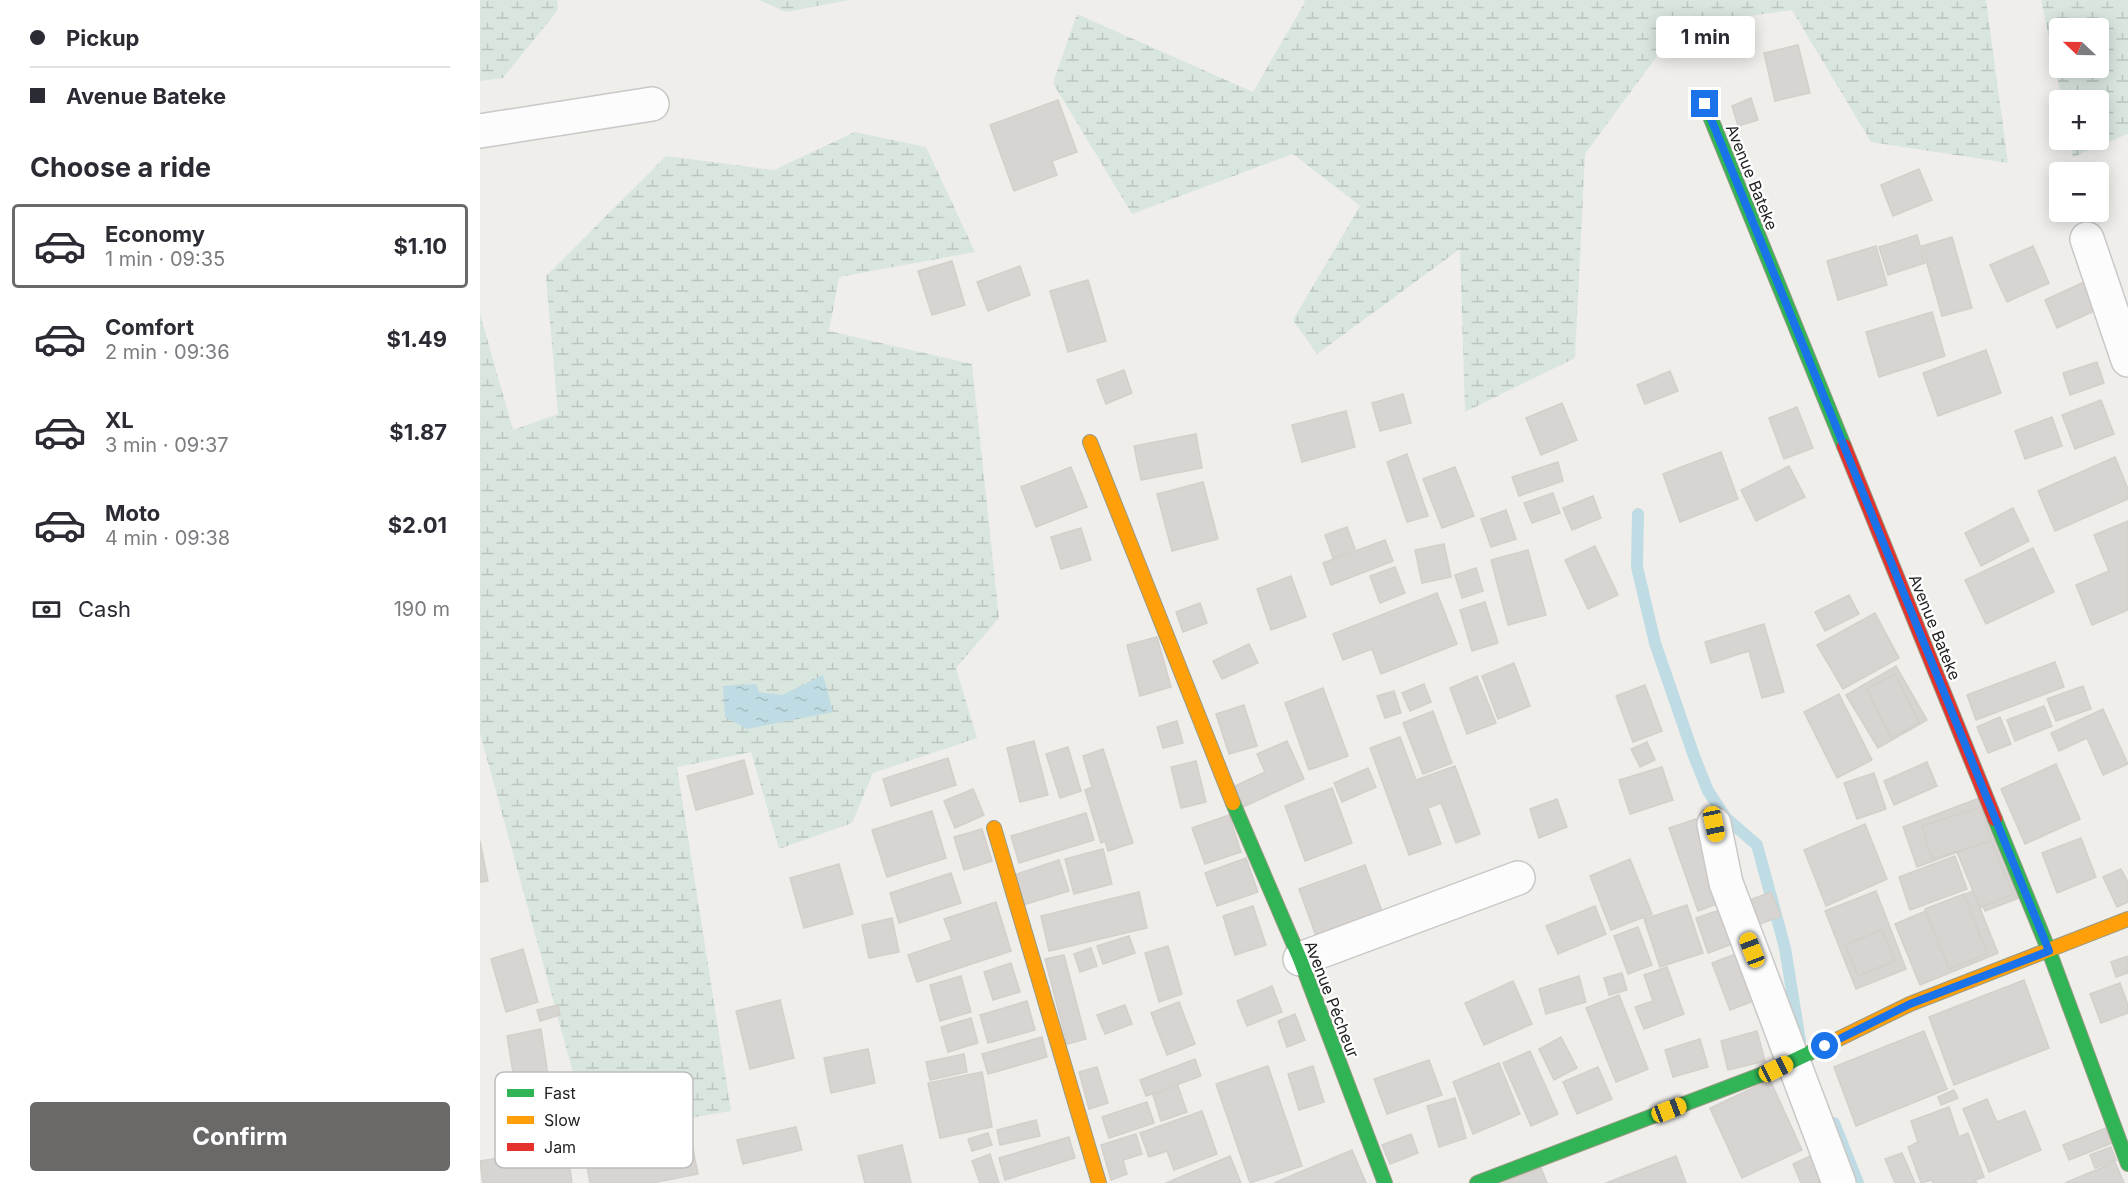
<!DOCTYPE html>
<meta charset="utf-8">
<style>
:root{--surface:#fff;--page:#f7f7f7;--text:#2b2b33;--muted:#7c7c81;--line:#e1e1e2;--accent:#6a6968}
body{margin:0;font-family:Inter,sans-serif;background:var(--page);color:var(--text);height:100vh;display:flex;flex-direction:column;font-size:22px;white-space:nowrap}
*{box-sizing:border-box;margin:0}
p{font-size:20px;color:var(--muted)}
.icon{flex:none;width:33px;height:33px;fill:none;stroke:currentColor;stroke-width:2;stroke-linecap:round;stroke-linejoin:round}
.map{position:relative;flex:1;overflow:hidden}
.side{display:flex;flex-direction:column;background:var(--surface);width:480px}
.side>*{flex:none}
.hud{display:grid;align-content:center;height:132px;padding:0 30px;background:var(--surface)}
.needle{width:39px;rotate:292deg}
.fabs{position:absolute;left:1569px;top:18px;display:grid;gap:12px}
.fabs a{display:grid;place-items:center;width:60px;height:60px;border-radius:6px;background:var(--surface);box-shadow:0 3px 15px #0003;font-size:30px}
.end{position:absolute;width:27px;height:27px;margin:-14px;border:8px solid #1a73e8;background:#fff;box-shadow:0 0 0 3px #fff}
.from{border-radius:50%}
.bubble{position:absolute;height:42px;border-radius:6px;background:var(--surface);box-shadow:0 3px 15px #0003;font-size:20px;font-weight:700;line-height:42px;text-align:center}
.car{position:absolute;width:18px;height:36px;margin:-18px -9px;border-radius:8px;box-shadow:0 0 4px 2px #0007;background:linear-gradient(#f5c518 24%,#345 0 40%,#f5c518 0 76%,#345 0 86%,#f5c518 0)}
.hud b{display:flex;align-items:center;gap:21px;height:57px;font-size:22px}
.hud b+b{border-top:2px solid var(--line)}
.hud i{width:15px;height:15px;background:var(--text)}
ul{padding:0;list-style:none}
li{display:flex;align-items:center;gap:18px;height:84px;margin:0 12px 9px;padding:0 18px;border:3px solid transparent;border-radius:6px}
li div{flex:1}
li b{display:block;font-size:22px}
li em{font-style:normal;font-weight:700}
li.selected{border-color:var(--accent)}
li>.icon{width:54px;height:54px;stroke-width:1.5}
h2{padding:0 30px;font-size:27px;line-height:72px}
.pay{display:flex;align-items:center;gap:15px;height:66px;padding:0 30px;font-size:22px}
.pay p{margin-inline-start:auto}
.button{display:flex;gap:12px;margin-top:auto;padding:12px 30px}
.button a{flex:1;height:69px;border-radius:6px;background:var(--accent);color:#fff;font-size:24px;font-weight:700;line-height:69px;text-align:center}
main{display:flex;flex:1;min-height:0}
.map>svg:first-child{display:block}
.wetland{fill:url(#wetland-marsh);fill-rule:evenodd}
.water{fill:url(#water-ripples)}
.lines{fill:none;stroke-linecap:round;stroke-linejoin:round}
.stream{stroke:#bfdbe3;stroke-width:12}
.building{fill:#d7d4d2;stroke:#d3d0cc;stroke-width:1.5}
.street-casing{stroke:#c9c8c7;stroke-width:36}
.fast-casing{stroke:#999a82;stroke-width:16}
.slow-casing{stroke:#999a82;stroke-width:16}
.jam-casing{stroke:#999a82;stroke-width:16}
.street{stroke:#fdfcfc;stroke-width:33}
.fast{stroke:#30b455;stroke-width:14}
.slow{stroke:#ff9f0a;stroke-width:14}
.jam{stroke:#e5322d;stroke-width:14}
.route{stroke:#1a73e8;stroke-width:8}
.labels{text-anchor:middle;dominant-baseline:central;stroke-width:4.5;stroke-linejoin:round;paint-order:stroke}
.street-label{font-size:16px;fill:#222;stroke:#fff}
.key{fill:#fff;stroke:#bdbdbd;stroke-width:1.5}
.key-label{font-size:16px;fill:#222}
</style>
<main>
<section class="side">
<div class="hud">
<b><i class="from"></i>Pickup</b>
<b><i></i>Avenue Bateke</b>
</div>
<h2>Choose a ride</h2>
<ul>
<li class="selected"><svg class="icon" aria-label="car" viewBox="0 0 24 24"><path d="M5 17H2v-5l4-1 3-4h7l3 4 3 1v5h-3M9 17h6M6 11h13"/><circle cx="7" cy="17" r="2"/><circle cx="17" cy="17" r="2"/></svg><div><b>Economy</b><p>1 min · 09:35</p></div><em>$1.10</em></li>
<li><svg class="icon" aria-label="car" viewBox="0 0 24 24"><path d="M5 17H2v-5l4-1 3-4h7l3 4 3 1v5h-3M9 17h6M6 11h13"/><circle cx="7" cy="17" r="2"/><circle cx="17" cy="17" r="2"/></svg><div><b>Comfort</b><p>2 min · 09:36</p></div><em>$1.49</em></li>
<li><svg class="icon" aria-label="car" viewBox="0 0 24 24"><path d="M5 17H2v-5l4-1 3-4h7l3 4 3 1v5h-3M9 17h6M6 11h13"/><circle cx="7" cy="17" r="2"/><circle cx="17" cy="17" r="2"/></svg><div><b>XL</b><p>3 min · 09:37</p></div><em>$1.87</em></li>
<li><svg class="icon" aria-label="car" viewBox="0 0 24 24"><path d="M5 17H2v-5l4-1 3-4h7l3 4 3 1v5h-3M9 17h6M6 11h13"/><circle cx="7" cy="17" r="2"/><circle cx="17" cy="17" r="2"/></svg><div><b>Moto</b><p>4 min · 09:38</p></div><em>$2.01</em></li>
</ul>
<div class="pay"><svg class="icon" aria-label="cash" viewBox="0 0 24 24"><path d="M3 7h18v10H3z"/><circle cx="12" cy="12" r="2"/></svg>Cash<p>190 m</p></div>
<div class="button"><a>Confirm</a></div>
</section>
<div class="map">
<svg width="1648" height="1183" viewBox="0 0 1648 1183">
<defs>
<pattern id="wetland-marsh" width="20" height="14" patternUnits="userSpaceOnUse" patternTransform="scale(1.5)"><rect width="20" height="14" fill="#d9e6de"/><path d="M1 5h8M5 5V1M11 12h8M15 12V8" fill="none" stroke="#bac5be"/></pattern>
<pattern id="water-ripples" width="26" height="14" patternUnits="userSpaceOnUse" patternTransform="scale(1.5)"><rect width="26" height="14" fill="#bfdbe3"/><path d="M2 4q2-2 4 0t4 0M15 11q2-2 4 0t4 0" fill="none" stroke="#a4bcc2"/></pattern>
</defs>
<rect width="100%" height="100%" fill="#f0eeeb"/>
<g class="wetland">
<path d="M0 0H77L78 10 23 78 0 81Z"/>
<path d="M279 0H369L306 12Z"/>
<path d="M824 0H1506L1528 163 1391 142 1312 10 1199 26 1105 154 1095 358 985 412 980 249 837 354 813 320 880 206 813 154 652 214 573 83 597 14 773 92 825 2Z"/>
<path d="M1561 0H1648V134L1593 157 1590 140H1618V100H1582ZM1618 28V68H1580V28Z"/>
<path d="M375 132 446 147 495 252 359 277 349 331 492 364 519 618 476 668 497 738 393 773 372 823 299 849 271 752 197 767 251 1111 110 1135 0 733V314L33 430 78 414 66 276 186 156 294 170Z"/>
</g>
<path class="water" d="M343 675 353 712 267 729 245 717 243 686 276 684 279 692 302 695Z"/>
<g class="lines">
<g class="stream">
<path d="M1158 514 1157 567 1175 643 1214 756 1228 791 1246 818 1277 845 1305 948 1320 1041"/>
<path d="M1354 1123 1378 1183"/>
</g>
</g>
<g class="building">
<path d="M1318 45 1330 93 1295 101 1284 53Z"/>
<path d="M1271 98 1278 120 1258 126 1252 106Z"/>
<path d="M578 100 597 152 572 161 577 175 534 191 510 125Z"/>
<path d="M1439 169 1452 200 1413 216 1401 185Z"/>
<path d="M1437 235 1445 263 1408 275 1399 247Z"/>
<path d="M1472 237 1492 308 1462 316 1442 246Z"/>
<path d="M1396 246 1407 285 1358 300 1347 261Z"/>
<path d="M1553 246 1569 283 1527 302 1510 265Z"/>
<path d="M472 261 485 305 452 315 438 271Z"/>
<path d="M540 266 550 295 508 311 497 282Z"/>
<path d="M608 280 626 341 588 352 570 291Z"/>
<path d="M1604 282 1616 310 1577 328 1565 300Z"/>
<path d="M1452 312 1465 356 1399 377 1386 332Z"/>
<path d="M1506 350 1521 393 1458 416 1443 373Z"/>
<path d="M1617 362 1624 383 1590 395 1583 373Z"/>
<path d="M644 370 652 393 626 404 617 380Z"/>
<path d="M1190 371 1198 391 1165 404 1157 385Z"/>
<path d="M923 394 931 423 900 431 892 403Z"/>
<path d="M1621 400 1634 434 1595 449 1582 415Z"/>
<path d="M1082 403 1097 440 1061 455 1046 418Z"/>
<path d="M1317 407 1333 448 1304 459 1289 418Z"/>
<path d="M866 411 875 447 822 462 812 425Z"/>
<path d="M1572 417 1582 446 1545 459 1535 431Z"/>
<path d="M716 434 722 468 661 480 654 446Z"/>
<path d="M1241 452 1258 499 1200 522 1183 474Z"/>
<path d="M927 454 948 516 927 522 907 462Z"/>
<path d="M1635 457 1648 489V499L1575 531 1558 491Z"/>
<path d="M1078 462 1083 481 1039 496 1032 477Z"/>
<path d="M1309 466 1325 497 1276 521 1261 490Z"/>
<path d="M591 467 607 507 556 527 541 487Z"/>
<path d="M975 467 994 516 962 528 943 479Z"/>
<path d="M723 482 738 539 692 551 677 494Z"/>
<path d="M1073 493 1080 513 1052 523 1044 503Z"/>
<path d="M1113 496 1121 518 1092 530 1083 508Z"/>
<path d="M1533 508 1549 541 1501 566 1485 533Z"/>
<path d="M1026 510 1036 539 1011 547 1001 519Z"/>
<path d="M1648 521V610L1612 625 1596 585 1629 571 1614 535Z"/>
<path d="M867 527 875 549 853 558 845 535Z"/>
<path d="M601 528 611 560 581 569 571 537Z"/>
<path d="M905 540 913 561 851 585 843 563Z"/>
<path d="M964 544 971 577 942 583 935 550Z"/>
<path d="M1115 546 1138 595 1108 609 1085 560Z"/>
<path d="M1553 548 1574 592 1506 624 1485 580Z"/>
<path d="M1048 550 1066 615 1028 625 1011 560Z"/>
<path d="M915 567 925 593 900 603 890 576Z"/>
<path d="M996 568 1003 591 982 598 975 575Z"/>
<path d="M811 576 826 617 791 630 777 589Z"/>
<path d="M957 593 977 644 901 674 892 649 863 660 853 634Z"/>
<path d="M1369 595 1379 614 1345 631 1335 612Z"/>
<path d="M1005 602 1018 643 992 651 980 610Z"/>
<path d="M720 603 727 623 703 632 696 612Z"/>
<path d="M1395 613 1419 658 1363 689 1337 645Z"/>
<path d="M1284 624 1304 692 1282 698 1269 651 1231 663 1225 642Z"/>
<path d="M677 637 691 687 660 696 647 645Z"/>
<path d="M769 644 778 663 742 679 733 661Z"/>
<path d="M1575 662 1584 687 1496 720 1487 695Z"/>
<path d="M1034 663 1050 706 1018 719 1002 676Z"/>
<path d="M1416 666 1447 720 1398 748 1366 695Z"/>
<path d="M1415 674 1439 723 1411 738 1387 689Z"/>
<path d="M997 676 1016 723 987 734 970 688Z"/>
<path d="M944 684 951 702 930 711 922 693Z"/>
<path d="M1165 685 1182 731 1153 742 1136 696Z"/>
<path d="M1603 686 1611 709 1576 721 1567 699Z"/>
<path d="M843 688 868 756 829 770 805 703Z"/>
<path d="M914 691 921 713 905 718 897 696Z"/>
<path d="M1359 694 1392 760 1357 778 1324 712Z"/>
<path d="M764 705 777 746 749 754 736 714Z"/>
<path d="M1564 706 1572 726 1535 741 1527 720Z"/>
<path d="M1623 709 1648 764 1623 775 1607 738 1579 751 1571 733Z"/>
<path d="M953 711 972 763 943 774 923 723Z"/>
<path d="M1520 717 1531 744 1508 753 1497 727Z"/>
<path d="M697 721 703 743 683 748 677 727Z"/>
<path d="M920 737 936 780 975 766 1000 834 976 843 961 803 948 808 961 844 929 855 890 748Z"/>
<path d="M554 741 568 795 540 802 527 748Z"/>
<path d="M807 741 824 779 761 808 753 787 785 772 777 754Z"/>
<path d="M1167 742 1175 760 1160 767 1151 749Z"/>
<path d="M588 747 601 791 580 798 566 754Z"/>
<path d="M623 749 653 843 628 851 625 841 621 843 605 790 612 787 603 756Z"/>
<path d="M468 758 476 785 411 806 403 779Z"/>
<path d="M264 760 273 794 216 810 207 776Z"/>
<path d="M716 761 726 802 701 808 691 767Z"/>
<path d="M1447 762 1457 786 1414 805 1404 781Z"/>
<path d="M1576 764 1600 819 1545 844 1521 789Z"/>
<path d="M1182 767 1193 800 1150 814 1139 780Z"/>
<path d="M888 768 896 787 862 802 854 783Z"/>
<path d="M1394 773 1406 809 1377 819 1364 783Z"/>
<path d="M852 788 872 843 825 861 805 806Z"/>
<path d="M493 789 504 815 475 828 464 801Z"/>
<path d="M1502 797 1539 898 1505 911 1483 850 1437 867 1423 827Z"/>
<path d="M1077 799 1087 827 1059 838 1050 809Z"/>
<path d="M1501 807 1511 841 1452 859 1442 826Z"/>
<path d="M452 811 466 858 407 877 392 830Z"/>
<path d="M606 813 614 840 539 863 531 836Z"/>
<path d="M749 815 761 852 725 864 712 828Z"/>
<path d="M1216 819 1245 901 1218 911 1189 828Z"/>
<path d="M1385 824 1407 879 1346 906 1324 850Z"/>
<path d="M502 829 512 861 484 870 474 837Z"/>
<path d="M1601 838 1616 877 1577 893 1562 853Z"/>
<path d="M0 841 8 881 0 882Z"/>
<path d="M1511 841 1533 894 1500 908 1477 852Z"/>
<path d="M623 849 632 884 594 894 585 859Z"/>
<path d="M1475 856 1487 889 1430 910 1419 877Z"/>
<path d="M766 858 778 892 737 906 725 873Z"/>
<path d="M1150 859 1172 914 1131 930 1110 876Z"/>
<path d="M579 860 589 891 543 905 534 875Z"/>
<path d="M359 864 373 914 324 928 310 878Z"/>
<path d="M885 865 906 922 840 947 819 889Z"/>
<path d="M1641 869 1648 882V902L1637 907 1623 877Z"/>
<path d="M471 873 481 903 419 923 410 893Z"/>
<path d="M1396 891 1426 969 1376 989 1345 911Z"/>
<path d="M1493 891 1518 953 1440 985 1415 924Z"/>
<path d="M659 892 667 928 569 951 561 916Z"/>
<path d="M1291 892 1301 916 1280 924 1270 900Z"/>
<path d="M1484 894 1507 954 1469 969 1445 909Z"/>
<path d="M516 902 531 951 437 982 428 955 472 940 464 919Z"/>
<path d="M1207 905 1223 953 1180 967 1164 919Z"/>
<path d="M773 906 786 945 755 955 743 916Z"/>
<path d="M1115 906 1126 934 1078 954 1066 926Z"/>
<path d="M1243 909 1255 943 1228 953 1216 918Z"/>
<path d="M412 918 419 952 389 958 382 925Z"/>
<path d="M1158 927 1172 965 1148 974 1134 936Z"/>
<path d="M1402 930 1415 961 1378 976 1365 945Z"/>
<path d="M649 936 655 953 623 964 617 946Z"/>
<path d="M688 946 702 994 679 1002 665 953Z"/>
<path d="M611 948 617 966 600 972 594 954Z"/>
<path d="M43 949 58 1002 26 1012 11 959Z"/>
<path d="M1261 952 1279 999 1250 1010 1232 963Z"/>
<path d="M584 955 606 1039 587 1044 565 959Z"/>
<path d="M1648 956V973L1636 977 1631 962Z"/>
<path d="M531 963 540 992 513 1000 504 972Z"/>
<path d="M1187 967 1204 1014 1164 1029 1155 1007 1173 1001 1164 975Z"/>
<path d="M1142 973 1147 990 1129 995 1124 978Z"/>
<path d="M481 976 491 1012 460 1021 450 985Z"/>
<path d="M1099 976 1106 1002 1066 1014 1059 989Z"/>
<path d="M1544 980 1569 1048 1474 1085 1449 1017Z"/>
<path d="M1033 981 1052 1024 1004 1045 985 1003Z"/>
<path d="M1640 983 1648 1005V1013L1621 1023 1610 994Z"/>
<path d="M792 986 802 1012 767 1026 757 1001Z"/>
<path d="M1139 995 1168 1069 1136 1082 1106 1008Z"/>
<path d="M300 1000 314 1058 270 1069 256 1011Z"/>
<path d="M547 1001 555 1030 508 1043 500 1015Z"/>
<path d="M699 1002 715 1044 687 1055 671 1013Z"/>
<path d="M78 1005 80 1015 60 1021 57 1010Z"/>
<path d="M645 1005 652 1024 625 1034 617 1015Z"/>
<path d="M815 1014 825 1040 807 1047 798 1021Z"/>
<path d="M491 1018 498 1043 468 1052 461 1027Z"/>
<path d="M61 1029 77 1134 44 1139 27 1036Z"/>
<path d="M1277 1031 1285 1061 1248 1070 1241 1041Z"/>
<path d="M1444 1031 1467 1089 1376 1126 1354 1067Z"/>
<path d="M562 1037 567 1057 508 1074 502 1054Z"/>
<path d="M1081 1037 1097 1068 1074 1080 1059 1049Z"/>
<path d="M1220 1039 1228 1067 1193 1077 1185 1050Z"/>
<path d="M388 1049 395 1083 351 1093 344 1058Z"/>
<path d="M1050 1051 1078 1114 1051 1126 1023 1063Z"/>
<path d="M484 1054 487 1072 450 1080 446 1062Z"/>
<path d="M715 1059 721 1076 666 1096 660 1080Z"/>
<path d="M949 1060 962 1095 907 1114 894 1079Z"/>
<path d="M1019 1063 1040 1114 993 1134 973 1082Z"/>
<path d="M788 1066 822 1166 770 1183 736 1084Z"/>
<path d="M833 1066 844 1102 819 1110 808 1074Z"/>
<path d="M617 1067 628 1103 609 1109 599 1072Z"/>
<path d="M1118 1067 1132 1099 1097 1114 1083 1082Z"/>
<path d="M502 1072 512 1127 460 1138 448 1083Z"/>
<path d="M1290 1080 1322 1150 1262 1178 1230 1108Z"/>
<path d="M698 1086 707 1112 681 1121 673 1095Z"/>
<path d="M1474 1090 1478 1098 1461 1105 1458 1097Z"/>
<path d="M975 1098 986 1138 959 1147 947 1106Z"/>
<path d="M1507 1099 1517 1122 1545 1111 1561 1150 1509 1172 1483 1109Z"/>
<path d="M667 1102 674 1123 629 1138 622 1117Z"/>
<path d="M1469 1107 1479 1137 1488 1133 1504 1177 1495 1180 1497 1183H1453L1452 1180 1441 1183 1428 1147 1438 1142 1431 1121Z"/>
<path d="M722 1111 737 1154 694 1170 687 1151 669 1157 660 1133Z"/>
<path d="M556 1120 560 1136 520 1145 517 1130Z"/>
<path d="M316 1127 322 1150 263 1164 257 1140Z"/>
<path d="M1626 1128 1632 1143 1589 1160 1583 1145Z"/>
<path d="M508 1133 512 1145 492 1151 488 1139Z"/>
<path d="M656 1134 662 1154 643 1160 647 1174 631 1180 621 1145Z"/>
<path d="M931 1134 938 1153 910 1164 902 1145Z"/>
<path d="M589 1137 595 1158 525 1180 519 1158Z"/>
<path d="M211 1139 218 1174 172 1183H110L106 1161Z"/>
<path d="M422 1145 431 1183H385L378 1156Z"/>
<path d="M87 1147 92 1183H3L0 1161Z"/>
<path d="M1631 1147 1636 1160 1615 1168 1610 1155Z"/>
<path d="M872 1150 886 1183H794Z"/>
<path d="M1339 1152 1348 1183H1321L1313 1164Z"/>
<path d="M1422 1153 1435 1183H1415L1405 1159Z"/>
<path d="M510 1154 519 1183H500L492 1161Z"/>
<path d="M750 1156 761 1183H686Z"/>
<path d="M1196 1156 1206 1183H1126Z"/>
<path d="M1635 1162 1644 1183H1585Z"/>
<path d="M1061 1168 1067 1183H1022Z"/>
</g>
<g class="lines">
<g class="street-casing">
<g id="street">
<path d="M0 131 172 104"/>
<path d="M1607 239 1648 360"/>
<path d="M1234 824 1246 883 1359 1183"/>
<path d="M820 959 1038 878"/>
</g>
</g>
<g class="fast-casing">
<g id="fast">
<path d="M1225 104 1364 446"/>
<path d="M753 803 820 959 905 1183"/>
<path d="M1515 819 1569 951 1648 1164"/>
<path d="M997 1183 1296 1069 1342 1047"/>
</g>
</g>
<g class="slow-casing">
<g id="slow">
<path d="M610 442 753 803"/>
<path d="M514 828 619 1183"/>
<path d="M1342 1047 1430 1004 1648 919"/>
</g>
</g>
<g class="jam-casing">
<path id="jam" d="M1364 446 1515 819"/>
</g>
<use href="#street" class="street"/>
<use href="#fast" class="fast"/>
<use href="#slow" class="slow"/>
<use href="#jam" class="jam"/>
</g>
<g class="lines">
<path class="route" d="M1225 104 1569 951 1430 1004 1345 1046"/>
</g>
<g class="labels">
<g class="street-label">
<text transform="translate(1272 177) rotate(68)">Avenue Bateke</text>
<text transform="translate(1455 627) rotate(68)">Avenue Bateke</text>
<text transform="translate(852 999) rotate(69)">Avenue Pécheur</text>
</g>
</g>
<rect x="15" y="1072" width="198" height="96" rx="9" class="key"/>
<rect x="27" y="1089" width="27" height="8" fill="#30b455"/>
<rect x="27" y="1116" width="27" height="8" fill="#ff9f0a"/>
<rect x="27" y="1143" width="27" height="8" fill="#e5322d"/>
<g class="key-label">
<text x="64" y="1099">Fast</text>
<text x="64" y="1126">Slow</text>
<text x="64" y="1153">Jam</text>
</g>
</svg>
<div class="fabs">
<a><svg class="needle" viewBox="-14 -14 28 28"><path d="M0-13l5 13h-10z" fill="#e53935"/><path d="M0 13l5-13h-10z" fill="#7c7c81"/></svg></a>
<a>+</a>
<a>−</a>
</div>
<i class="end from" style="left:1345px;top:1046px"></i>
<i class="end" style="left:1225px;top:104px"></i>
<div class="bubble" style="left:1176px;top:16px;width:99px">1 min</div>
<i class="car" style="left:1234px;top:824px;rotate:168deg"></i>
<i class="car" style="left:1272px;top:950px;rotate:339deg"></i>
<i class="car" style="left:1296px;top:1069px;rotate:64deg"></i>
<i class="car" style="left:1189px;top:1110px;rotate:69deg"></i>
</div>
</main>
